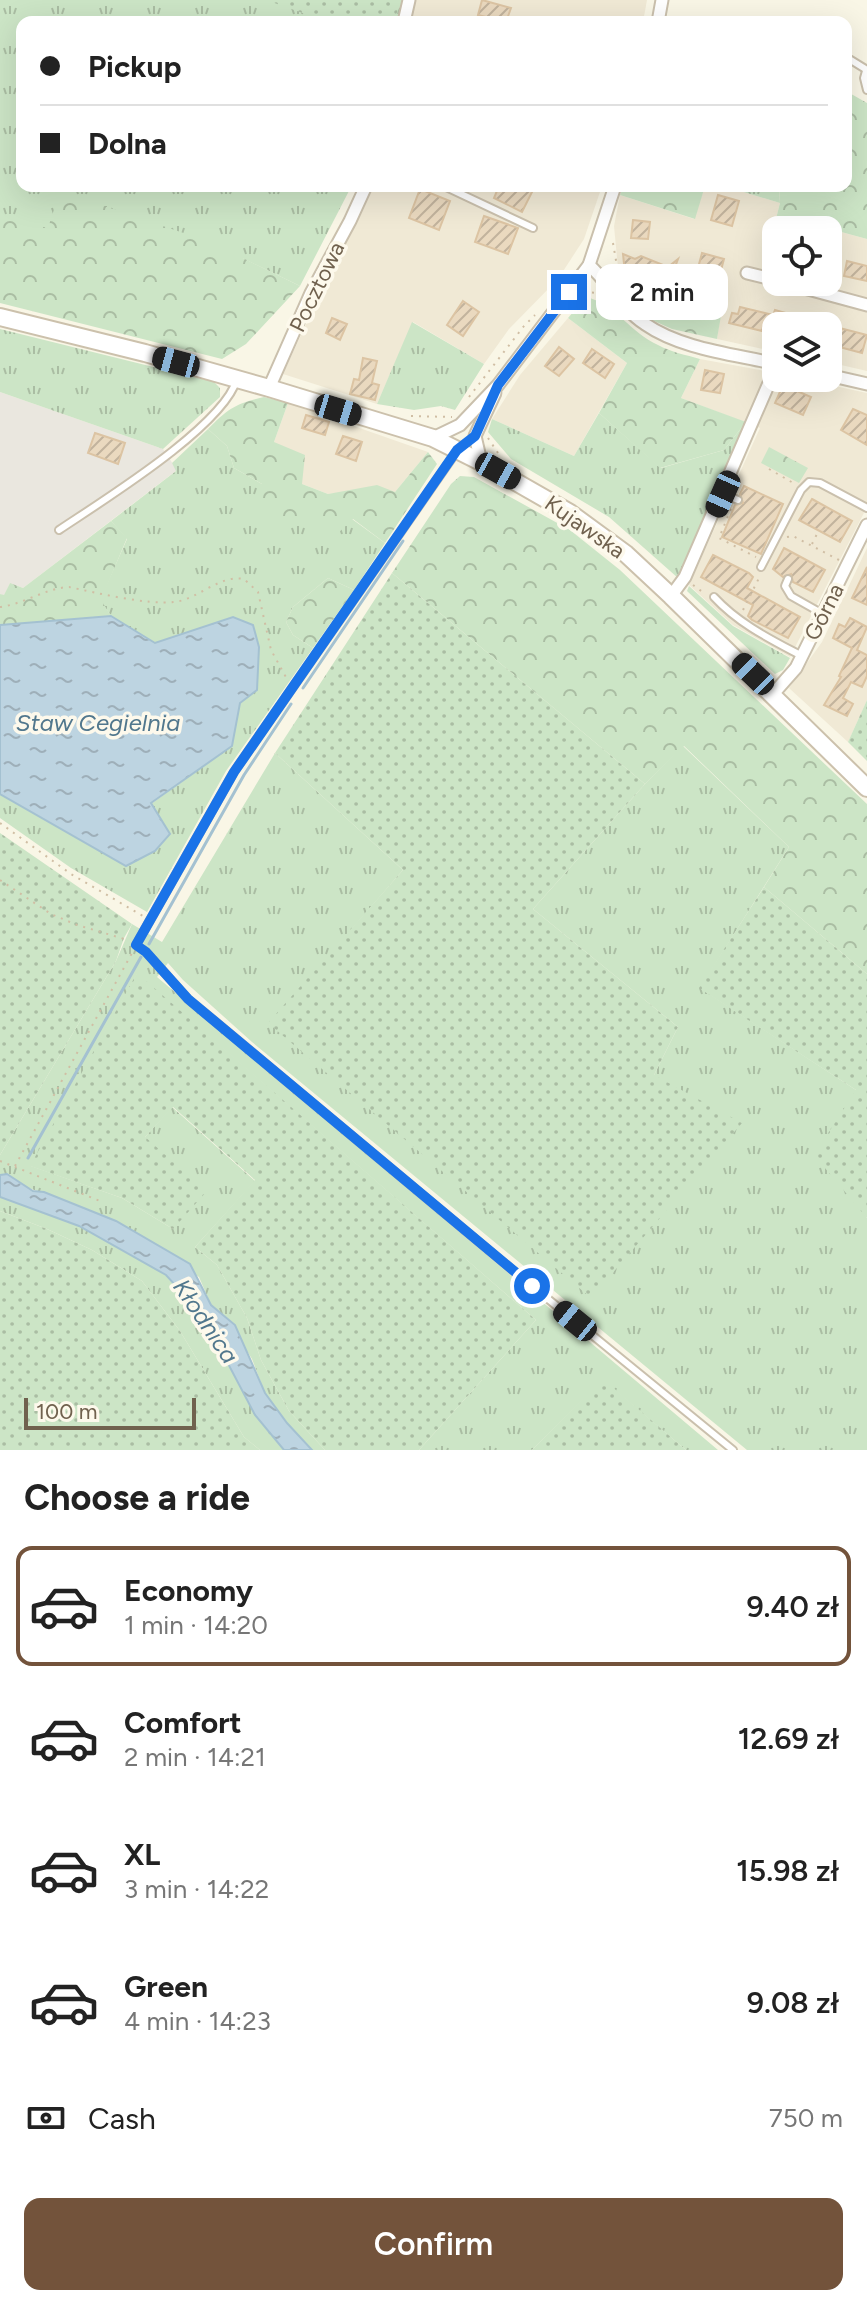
<!DOCTYPE html>
<meta charset="utf-8">
<style>
:root{--surface:#fff;--page:#f6f6f6;--text:#222;--muted:#767676;--line:#e0e0e0;--accent:#73533b}
body{margin:0;font-family:Figtree,sans-serif;background:var(--page);color:var(--text);height:100vh;display:flex;flex-direction:column;font-size:30px;white-space:nowrap}
*{box-sizing:border-box;margin:0}
p{font-size:26px;color:var(--muted)}
.icon{flex:none;width:44px;height:44px;fill:none;stroke:currentColor;stroke-width:2;stroke-linecap:round;stroke-linejoin:round}
.map{position:relative;height:1450px;overflow:hidden}
.details{display:flex;flex-direction:column;background:var(--surface);flex:1}
.details>*{flex:none}
.top-card{position:absolute;left:16px;top:16px;width:836px;height:176px;border-radius:16px;box-shadow:0 8px 32px #0002;display:grid;align-content:center;height:176px;padding:0 24px;background:var(--surface)}
.buttons{position:absolute;left:762px;top:216px;display:grid;gap:16px}
.buttons a{display:grid;place-items:center;width:80px;height:80px;border-radius:16px;background:var(--surface);box-shadow:0 8px 32px #0002;font-size:40px}
.scale{position:absolute;left:24px;bottom:20px;width:172px;box-sizing:border-box;padding-left:8px;border:4px solid #70614e;border-top:0;font-size:22px;line-height:28px;white-space:nowrap;color:#70614e;-webkit-text-stroke:6px #fdf9ec;paint-order:stroke}
.end{position:absolute;width:36px;height:36px;margin:-18px;border:10px solid #1a73e8;background:#fff;box-shadow:0 0 0 4px #fff}
.from{border-radius:50%}
.bubble{position:absolute;height:56px;border-radius:16px;background:var(--surface);box-shadow:0 8px 32px #0002;font-size:26px;font-weight:600;line-height:56px;text-align:center}
.car{position:absolute;width:24px;height:48px;margin:-24px -12px;border-radius:10px;box-shadow:0 0 6px 2px #0007;background:linear-gradient(#222 24%,#8ab4d8 0 40%,#222 0 76%,#8ab4d8 0 86%,#222 0)}
.top-card b{display:flex;align-items:center;gap:28px;height:76px;font-size:30px}
.top-card b+b{border-top:2px solid var(--line)}
.top-card i{width:20px;height:20px;background:var(--text)}
ul{padding:0;list-style:none}
li{display:flex;align-items:center;gap:24px;height:120px;margin:0 16px 12px;padding:0 8px;border:4px solid transparent;border-radius:16px}
li div{flex:1}
li b{display:block;font-size:30px}
li em{font-style:normal;font-weight:600}
li.on{border-color:var(--accent)}
li>.icon{width:72px;height:72px;stroke-width:1.5}
h2{padding:0 24px;font-size:36px;line-height:96px}
.pay{display:flex;align-items:center;gap:20px;height:88px;padding:0 24px;font-size:30px}
.pay p{margin-inline-start:auto}
.primary-button{display:flex;gap:16px;margin-top:auto;padding:16px 24px}
.primary-button a{flex:1;height:92px;border-radius:16px;background:var(--accent);color:#fff;font-size:32px;font-weight:600;line-height:92px;text-align:center}
.map>svg:first-child{display:block}
.residential{fill:#f0e9d5}
.industrial{fill:#eae7df}
.grass{fill:url(#grass-tufts)}
.forest{fill:url(#forest-crowns)}
.garden{fill:url(#garden-dots)}
.water{fill:url(#water-ripples);stroke:#a4c1d1;stroke-width:2}
.lines{fill:none;stroke-linecap:round;stroke-linejoin:round}
.stream{stroke:#a4c1d1;stroke-width:3}
.building{fill:url(#building-hatch);stroke:#dcc4a3;stroke-width:2}
.lane-casing{stroke:#cac0ad;stroke-width:10}
.street-casing{stroke:#cac0ad;stroke-width:15}
.secondary-casing{stroke:#ccc1ac;stroke-width:20}
.path{stroke:#d0bea4;stroke-width:2;stroke-dasharray:2 6;stroke-linecap:butt}
.lane{stroke:#fff;stroke-width:6}
.street{stroke:#fff;stroke-width:11}
.secondary{stroke:#fff;stroke-width:16}
.route{stroke:#1a73e8;stroke-width:10}
.labels{text-anchor:middle;dominant-baseline:central;stroke-width:7;stroke-linejoin:round;paint-order:stroke}
.street-label{font-size:22px;fill:#70614e;stroke:#fdf9ec}
.water-label{font-size:24px;font-style:italic;fill:#51778d;stroke:#fdf9ec}
</style>
<div class="map">
<svg width="867" height="1450" viewBox="0 0 867 1450">
<defs>
<pattern id="grass-tufts" width="24" height="20" patternUnits="userSpaceOnUse" patternTransform="scale(2)"><rect width="24" height="20" fill="#cce5c6"/><path d="M3 7l-1-3M5 7V3M7 7l1-3M15 17l-1-3M17 17v-4M19 17l1-3" fill="none" stroke="#aabda3"/></pattern>
<pattern id="forest-crowns" width="20" height="18" patternUnits="userSpaceOnUse" patternTransform="scale(2)"><rect width="20" height="18" fill="#cce5c6"/><path d="M2 6a3 3 0 1 1 6 0M12 15a3 3 0 1 1 6 0" fill="none" stroke="#aabda3"/></pattern>
<pattern id="garden-dots" width="8" height="8" patternUnits="userSpaceOnUse" patternTransform="scale(2)"><rect width="8" height="8" fill="#cce5c6"/><path d="M2 2h.1M6 6h.1" fill="none" stroke="#aabda3" stroke-width="1.8" stroke-linecap="round"/></pattern>
<pattern id="water-ripples" width="26" height="14" patternUnits="userSpaceOnUse" patternTransform="scale(2)"><rect width="26" height="14" fill="#bdd4e1"/><path d="M2 4q2-2 4 0t4 0M15 11q2-2 4 0t4 0" fill="none" stroke="#9eafb9"/></pattern>
<pattern id="building-hatch" width="6" height="6" patternUnits="userSpaceOnUse" patternTransform="scale(2)"><rect width="6" height="6" fill="#ead9bf"/><path d="M-1 1l2-2M0 6l6-6M5 7l2-2" fill="none" stroke="#c2b39d"/></pattern>
</defs>
<rect width="100%" height="100%" fill="#f9f6e6"/>
<g class="residential">
<path d="M415 0H647L643 22H409Z"/>
<path d="M370 186H602L584 239 558 279 509 329 484 364 413 322 377 404 283 374Z"/>
<path d="M705 186H724L780 203 763 270 776 273V282H828V253L834 230 867 239V371L828 362V326H776V352L717 339 722 304 677 291 643 316 625 294 618 268 614 226 620 195 694 219Z"/>
<path d="M568 318 627 363 574 456 492 419 520 375Z"/>
<path d="M700 359 776 373V378H798L867 393V507L790 657 733 625 689 585 760 428 681 398Z"/>
<path d="M288 403 428 452 395 492H350L328 494 302 484 274 442Z"/>
<path d="M867 548V700L848 742 789 688 822 642Z"/>
</g>
<path class="industrial" d="M0 392 163 449 177 470 23 588 10 583 4 596 0 594Z"/>
<g class="grass">
<path d="M0 0H403L397 22H22V186H357L350 189 300 286 242 258 0 297Z"/>
<path d="M724 186H779L780 203Z"/>
<path d="M412 322 484 364 455 410 441 406 414 410 377 404Z"/>
<path d="M0 329 214 382 220 388V397L163 449 0 392Z"/>
<path d="M599 413 661 468 724 450 746 422 678 578 609 517 511 459 488 432 492 419 574 456Z"/>
<path d="M208 429 227 446 234 468 262 484 305 518 352 519 385 543 354 590 328 578 293 607 286 622 293 635 313 648 226 771 147 912 71 868 0 818V794L126 866 151 804 232 746 240 703 233 617 154 643 111 616 100 600 127 539 111 521 176 471 172 463Z"/>
<path d="M689 586 733 626 790 658 783 670 775 674 687 591Z"/>
<path d="M683 746 789 847 700 988 856 1090 864 1213 867 1218V1450H747L252 1042 183 980 168 963 157 977 718 1450H686L603 1380 532 1450H419L536 1320 137 974 31 1166 122 1198 173 1229 145 1137 172 1107 255 1181 195 1247 217 1265 247 1318 261 1360 289 1411 325 1450H312L287 1423 265 1393 252 1359 225 1316 211 1305 199 1277 116 1221 44 1192C27 1191 17 1178 0 1175V1155L116 961 132 924 162 942 275 753 403 870 269 1024 654 1075 678 1027 533 909 645 784Z"/>
<path d="M0 1197 79 1226 166 1275 177 1287 223 1354 255 1415 284 1450H260L244 1437 180 1331 142 1281 92 1250 47 1229 0 1211Z"/>
</g>
<g class="forest">
<path d="M846 91 867 103V239L834 230 828 253V230H776V273L763 270 780 203 779 186H846Z"/>
<path d="M623 186H705L695 219 620 195Z"/>
<path d="M60 191 210 242 300 286 246 344 222 359 0 303V217L48 228Z"/>
<path d="M676 291 723 304 717 339 672 329 643 316Z"/>
<path d="M586 297C615 304 631 333 658 345 671 352 686 355 700 359L681 398 746 422 724 450 660 468 599 413 627 363 568 318Z"/>
<path d="M264 397 288 403 274 442 305 455 302 484 328 494 377 485 395 492 428 452 437 464 385 543 353 519 335 536 305 518 286 528 263 510 262 484 234 468 227 446 208 429C228 408 237 403 264 397Z"/>
<path d="M769 447 808 468 799 483 761 463Z"/>
<path d="M460 476 474 477 570 530 620 570 867 804V974L764 887 789 847 684 746 645 784 392 573 451 484Z"/>
<path d="M111 521 127 538 101 600 111 616 0 625V594L4 595 10 583 23 588Z"/>
<path d="M328 578 354 590 313 648 293 635 286 622 293 607Z"/>
</g>
<g class="garden">
<path d="M266 0H402L393 22H328Z"/>
<path d="M392 573 645 784 533 909 678 1027 654 1075 742 1123 591 1298 268 1023 403 870 275 753Z"/>
<path d="M867 700V761L848 742Z"/>
<path d="M0 833 132 924 124 938 116 961 0 1155Z"/>
<path d="M764 887 867 974V1218L814 1155 856 1090 699 988Z"/>
<path d="M137 973 536 1320 419 1450H325L289 1411 261 1360 247 1318 217 1265 195 1247 255 1180 173 1107 145 1137 207 1191 173 1229 122 1198 30 1166Z"/>
<path d="M0 1211 47 1229 92 1250 142 1281 180 1331 244 1437 260 1450H0Z"/>
<path d="M603 1379 686 1450H532Z"/>
</g>
<g class="water">
<path d="M111 616 155 643 233 617 253 625 259 647 257 690 240 703 232 746 151 803 170 834 155 851 126 866 0 794V625Z"/>
<path d="M7 1174 33 1191 44 1192 116 1221 190 1264 211 1305 235 1325 265 1393 287 1423 312 1450H284L255 1415 223 1354 177 1287 166 1275 79 1226 0 1197V1175Z"/>
</g>
<g class="lines">
<g class="stream">
<path d="M303 688 403 541"/>
<path d="M149 944 244 775 291 704"/>
<path d="M28 1158 141 957"/>
</g>
</g>
<g class="building">
<path d="M482 0 511 8 506 22 478 15Z"/>
<path d="M499 186H535L522 212 494 198Z"/>
<path d="M420 189 450 201 439 230 409 218Z"/>
<path d="M718 195 739 201 732 226 711 220Z"/>
<path d="M484 216 518 228 508 254 475 242Z"/>
<path d="M633 220 650 222 648 239 631 238Z"/>
<path d="M702 253 724 259 717 285 695 279Z"/>
<path d="M623 254 635 259 641 256 668 267 678 259 671 278 663 275 662 280 641 273 652 292 638 304 626 283Z"/>
<path d="M847 261 867 266V281L844 276Z"/>
<path d="M463 301 479 312 463 336 447 325Z"/>
<path d="M740 307 773 315 775 310 821 323V326H776V330L763 327 762 331 729 323 732 313 738 314Z"/>
<path d="M332 318 347 324 340 340 326 333Z"/>
<path d="M828 325 867 335 862 353 828 344Z"/>
<path d="M559 347 574 359 559 376 545 366Z"/>
<path d="M592 349 614 364 605 378 583 363Z"/>
<path d="M363 358 377 361 372 383 379 385 375 400 350 394 354 379 359 380Z"/>
<path d="M705 370 724 374 720 393 701 390Z"/>
<path d="M783 385 811 397 803 415 775 403Z"/>
<path d="M853 409 867 415V445L841 430Z"/>
<path d="M306 415 329 422 325 435 302 428Z"/>
<path d="M95 433 125 443 118 464 88 453Z"/>
<path d="M343 436 362 442 356 461 336 454Z"/>
<path d="M744 486 783 504 761 554 722 537 735 505 743 503 740 494Z"/>
<path d="M812 499 852 521 840 542 799 520Z"/>
<path d="M784 548 825 570 813 592 793 582 791 574 783 577 773 569Z"/>
<path d="M713 555 749 573 753 577 747 588 800 617 788 638 752 620 748 616 753 605 701 577Z"/>
<path d="M867 567V605L852 598Z"/>
<path d="M850 618 867 627 857 650 867 655V676L862 687 851 682 843 698 853 704 847 716 824 705 841 677 839 676 852 648 833 638 839 624 845 627Z"/>
</g>
<g class="lines">
<g class="lane-casing">
<g id="lane">
<path d="M846 57 867 70"/>
<path d="M866 71 864 78 867 90"/>
<path d="M444 186 533 228"/>
<path d="M457 451 234 772 136 945 146 952 188 999 229 1033 510 1268 733 1450"/>
<path d="M723 494 738 500"/>
<path d="M59 530C102 501 223 427 237 379"/>
<path d="M761 567 801 490 809 482 820 483 867 508"/>
<path d="M788 579 785 586 791 596 823 614"/>
<path d="M714 597C739 624 770 639 802 656"/>
</g>
</g>
<g class="street-casing">
<g id="street">
<path d="M404 22 409 0"/>
<path d="M658 22 662 0"/>
<path d="M589 265C609 283 622 309 645 324 681 349 733 354 776 364"/>
<path d="M747 273 776 280"/>
<path d="M782 282 867 305"/>
<path d="M828 375 867 384"/>
<path d="M269 388 311 293 350 221 366 186"/>
<path d="M433 438 460 425 498 385 589 265 615 186"/>
<path d="M481 462 475 436 495 393"/>
<path d="M671 596 685 577 776 367"/>
<path d="M773 694 796 668 867 525"/>
</g>
</g>
<g class="secondary-casing">
<path id="secondary" d="M0 317 145 353 269 388 433 438 481 462 570 513 626 554 671 596 867 788"/>
</g>
<g class="path">
<path d="M613 243 619 278 616 279"/>
<path d="M584 292 597 293"/>
<path d="M469 397 524 326 535 315"/>
<path d="M411 416 452 417"/>
<path d="M488 438 500 456"/>
<path d="M769 469 795 484"/>
<path d="M731 509 719 538 756 557"/>
<path d="M787 537 793 536 839 560"/>
<path d="M812 544 818 532"/>
<path d="M693 585 704 593"/>
<path d="M0 607C24 604 46 588 69 587 97 593 147 605 174 602 197 600 220 574 244 579L258 592 271 650 287 679"/>
<path d="M743 610 760 576"/>
<path d="M0 823 71 874 143 916"/>
<path d="M0 880 51 914 77 925 128 940"/>
<path d="M0 1161 100 1201"/>
<path d="M15 1166 132 953"/>
</g>
<use href="#lane" class="lane"/>
<use href="#street" class="street"/>
<use href="#secondary" class="secondary"/>
</g>
<g class="lines">
<path class="route" d="M532 1286 188 999 146 952 136 945 234 772 457 450 475 436 498 385 569 292"/>
</g>
<g class="labels">
<g class="street-label">
<text transform="translate(317 287) rotate(-64)">Pocztowa</text>
<text transform="translate(585 527) rotate(35)">Kujawska</text>
<text transform="translate(824 612) rotate(-63)">Górna</text>
</g>
<g class="water-label">
<text x="98" y="722">Staw Cegielnia</text>
<text transform="translate(206 1321) rotate(56)">Kłodnica</text>
</g>
</g>
</svg>
<div class="buttons">
<a><svg class="icon" aria-label="locate" viewBox="0 0 24 24"><circle cx="12" cy="12" r="6"/><path d="M12 2v4M12 18v4M2 12h4M18 12h4"/></svg></a>
<a><svg class="icon" aria-label="layers" viewBox="0 0 24 24"><path d="M12 4l9 5-9 5-9-5zM3 14l9 5 9-5"/></svg></a>
</div>
<div class="scale">100 m</div>
<i class="end from" style="left:532px;top:1286px"></i>
<i class="end" style="left:569px;top:292px"></i>
<div class="bubble" style="left:596px;top:264px;width:132px">2 min</div>
<i class="car" style="left:176px;top:362px;rotate:285deg"></i>
<i class="car" style="left:338px;top:410px;rotate:107deg"></i>
<i class="car" style="left:498px;top:471px;rotate:119deg"></i>
<i class="car" style="left:723px;top:494px;rotate:204deg"></i>
<i class="car" style="left:753px;top:674px;rotate:314deg"></i>
<i class="car" style="left:575px;top:1321px;rotate:309deg"></i>
<div class="top-card">
<b><i class="from"></i>Pickup</b>
<b><i></i>Dolna</b>
</div>
</div>
<section class="details">
<h2>Choose a ride</h2>
<ul>
<li class="on"><svg class="icon" aria-label="car" viewBox="0 0 24 24"><path d="M5 17H2v-5l4-1 3-4h7l3 4 3 1v5h-3M9 17h6M6 11h13"/><circle cx="7" cy="17" r="2"/><circle cx="17" cy="17" r="2"/></svg><div><b>Economy</b><p>1 min · 14:20</p></div><em>9.40 zł</em></li>
<li><svg class="icon" aria-label="car" viewBox="0 0 24 24"><path d="M5 17H2v-5l4-1 3-4h7l3 4 3 1v5h-3M9 17h6M6 11h13"/><circle cx="7" cy="17" r="2"/><circle cx="17" cy="17" r="2"/></svg><div><b>Comfort</b><p>2 min · 14:21</p></div><em>12.69 zł</em></li>
<li><svg class="icon" aria-label="car" viewBox="0 0 24 24"><path d="M5 17H2v-5l4-1 3-4h7l3 4 3 1v5h-3M9 17h6M6 11h13"/><circle cx="7" cy="17" r="2"/><circle cx="17" cy="17" r="2"/></svg><div><b>XL</b><p>3 min · 14:22</p></div><em>15.98 zł</em></li>
<li><svg class="icon" aria-label="car" viewBox="0 0 24 24"><path d="M5 17H2v-5l4-1 3-4h7l3 4 3 1v5h-3M9 17h6M6 11h13"/><circle cx="7" cy="17" r="2"/><circle cx="17" cy="17" r="2"/></svg><div><b>Green</b><p>4 min · 14:23</p></div><em>9.08 zł</em></li>
</ul>
<div class="pay"><svg class="icon" aria-label="cash" viewBox="0 0 24 24"><path d="M3 7h18v10H3z"/><circle cx="12" cy="12" r="2"/></svg>Cash<p>750 m</p></div>
<div class="primary-button"><a>Confirm</a></div>
</section>
